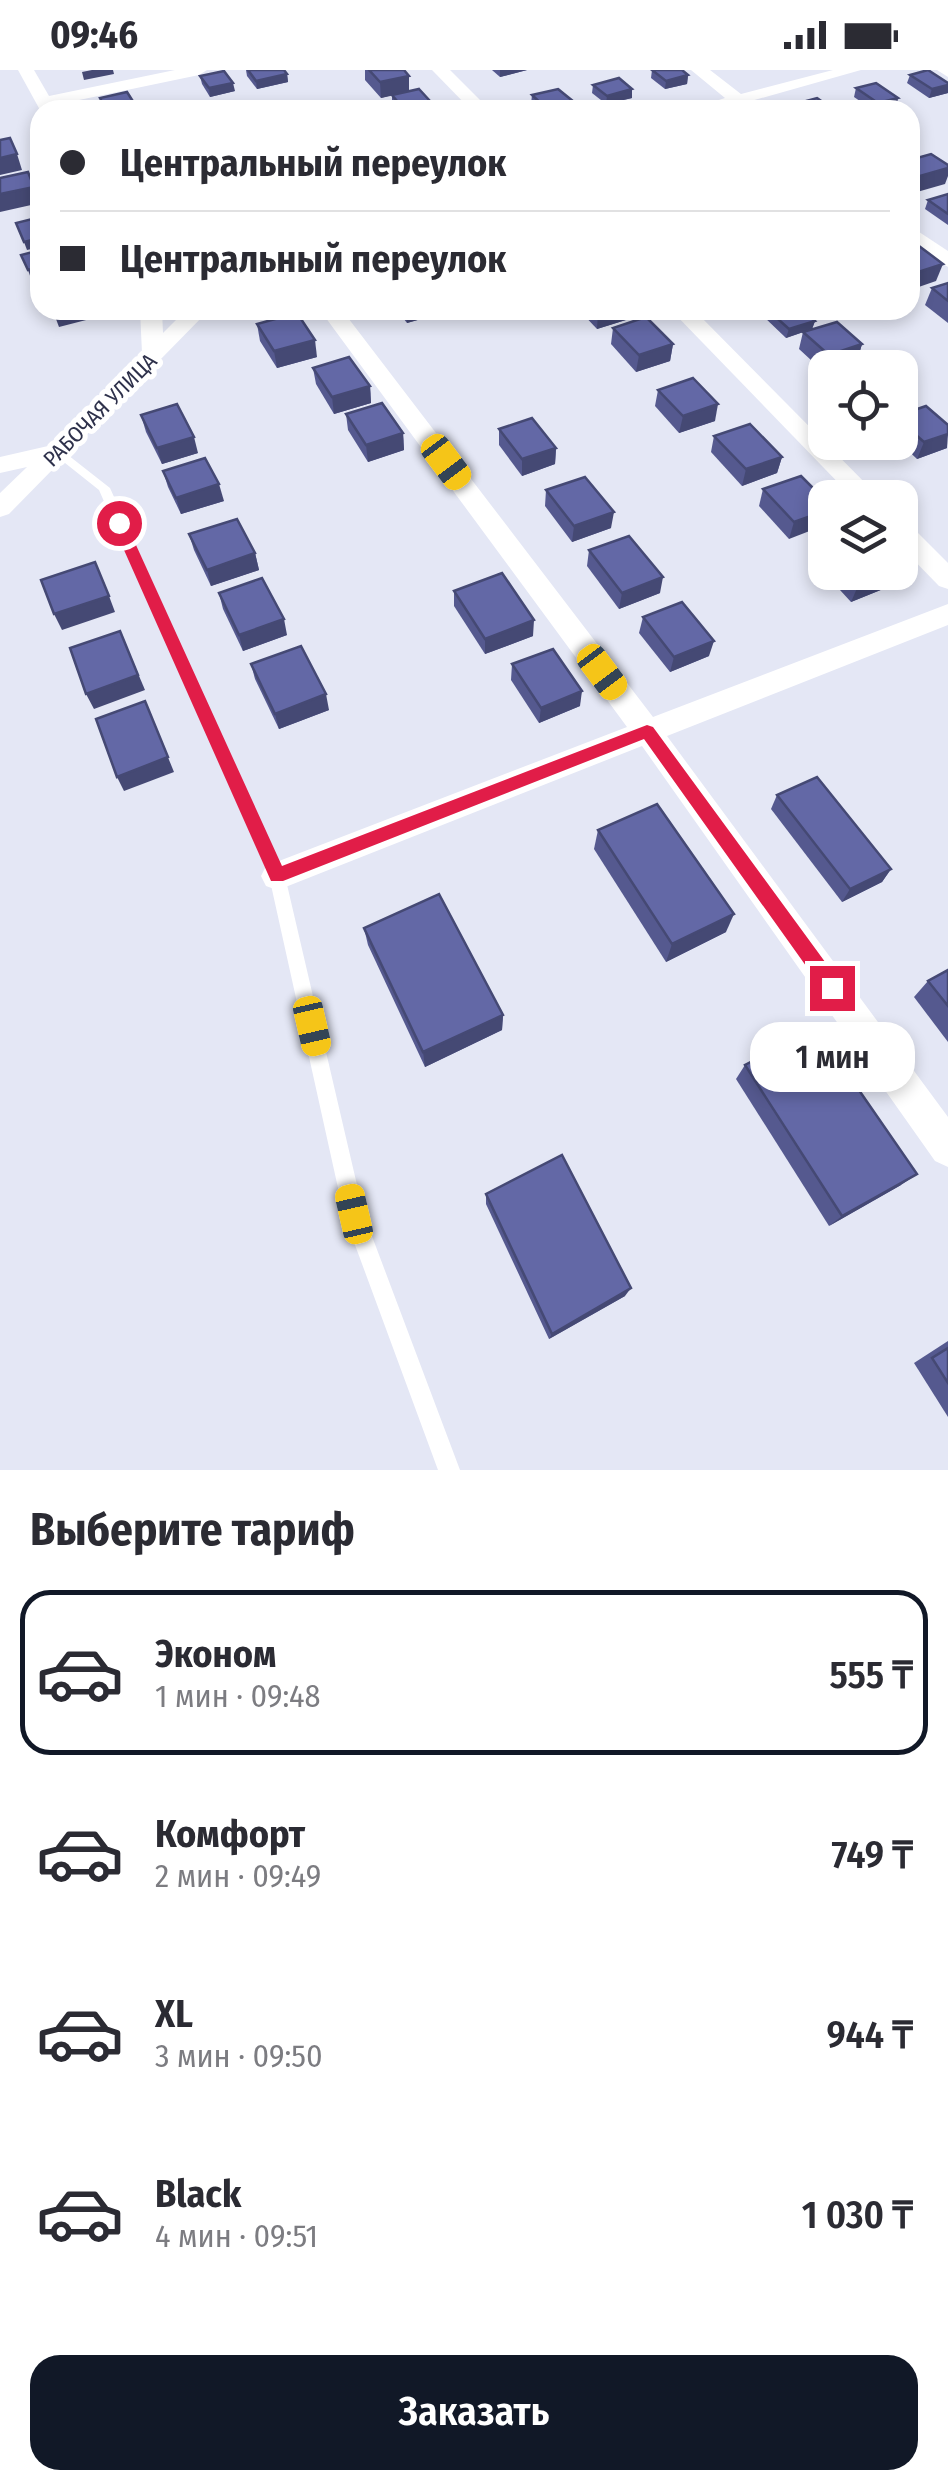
<!DOCTYPE html>
<html lang="ru">
<meta charset="utf-8">
<style>
:root{--surface:#fff;--page:#f2f2f3;--text:#2b2b33;--muted:#7c7c81;--line:#e1e1e2;--accent:#111827}
body{margin:0;font-family:"Fira Sans Condensed",sans-serif;background:var(--page);color:var(--text);height:100vh;display:flex;flex-direction:column;font-size:38px;white-space:nowrap}
*{box-sizing:border-box;margin:0}
p{font-size:32px;color:var(--muted)}
.icon{flex:none;width:55px;height:55px;fill:none;stroke:currentColor;stroke-width:2;stroke-linecap:round;stroke-linejoin:round}
.map{position:relative;height:1400px;overflow:hidden}
.side{display:flex;flex-direction:column;background:var(--surface);flex:1}
.side>*{flex:none}
.top-card{position:absolute;left:30px;top:30px;width:890px;height:220px;border-radius:30px;box-shadow:0 5px 15px #0003;display:grid;align-content:center;height:220px;padding:0 30px;background:var(--surface)}
.fabs{position:absolute;left:808px;top:280px;display:grid;gap:20px}
.fabs a{display:grid;place-items:center;width:110px;height:110px;border-radius:20px;background:var(--surface);box-shadow:0 5px 15px #0003;font-size:50px}
.end{position:absolute;width:45px;height:45px;margin:-22px;border:12px solid #e11d48;background:#fff;box-shadow:0 0 0 5px #fff}
.from{border-radius:50%}
.bubble{position:absolute;height:70px;border-radius:30px;background:var(--surface);box-shadow:0 5px 15px #0003;font-size:32px;font-weight:600;line-height:70px;text-align:center}
.car{position:absolute;width:30px;height:60px;margin:-30px -15px;border-radius:12px;box-shadow:0 0 8px 2px #0007;background:linear-gradient(#f5c518 24%,#345 0 40%,#f5c518 0 76%,#345 0 86%,#f5c518 0)}
.top-card b{display:flex;align-items:center;gap:35px;height:95px;font-size:38px}
.top-card b+b{border-top:2px solid var(--line)}
.top-card i{width:25px;height:25px;background:var(--text)}
ul{padding:0;list-style:none}
li{display:flex;align-items:center;gap:30px;height:165px;margin:0 20px 15px;padding:0 10px;border:5px solid transparent;border-radius:30px}
li div{flex:1}
li b{display:block;font-size:38px}
li em{font-style:normal;font-weight:600}
li.active{border-color:var(--accent)}
li>.icon{width:90px;height:90px;stroke-width:1.5}
h2{padding:0 30px;font-size:45px;line-height:120px}
.button{display:flex;gap:20px;margin-top:auto;padding:20px 30px}
.button a{flex:1;height:115px;border-radius:30px;background:var(--accent);color:#fff;font-size:40px;font-weight:600;line-height:115px;text-align:center}
.status{display:flex;justify-content:space-between;align-items:center;height:70px;padding:0 50px;background:var(--surface);direction:ltr}
.status svg{height:28px;fill:currentColor}
.map>svg:first-child{display:block}
.lines{fill:none;stroke-linecap:round;stroke-linejoin:round}
.service{fill:#fff;fill-rule:evenodd}
.minor{fill:#fff;fill-rule:evenodd}
.wall{fill:#55598f}
.shaded-wall{fill:#454974}
.building{fill:#6368a6;stroke:#454974;stroke-width:2.5}
.route{fill:#e11d48}
.labels{text-anchor:middle;dominant-baseline:central;stroke-width:10;stroke-linejoin:round;paint-order:stroke}
.far-street-label{font-size:22px;fill:#2e314b;stroke:#fff}
</style>
<div class="status"><b>09:46</b><svg viewBox="0 0 49 12"><path d="M0 12V9h3v3zM5 12V6h3v6zM10 12V3h3v9zM15 12V0h3v12zM26 1h20v11H26zM47 4h2v5h-2z"/></svg></div>
<div class="map">
<svg width="948" height="1400" viewBox="0 0 948 1400">
<rect width="100%" height="100%" fill="#e4e7f5"/>
<g class="lines">
<path class="service" d="M59 378 110 418 285 806 364 1145 460 1400H438L344 1145 269 806 99 420 55 385 53 382Z"/>
<g class="minor">
<path d="M18 0H34L49 26 175 0H207L199 5 55 35 58 40H40Z"/>
<path d="M432 0H450L490 40H471Z"/>
<path d="M691 0H710L741 24 833 0H861L751 31 756 40H741L735 36 688 40 725 28Z"/>
<path d="M937 0H948V7Z"/>
<path d="M910 156 948 181V197L910 172Z"/>
<path d="M140 240H162L163 263 186 240H209L9 444 0 447V423L27 397 0 403V387L48 376 142 283Z"/>
<path d="M320 240H342L653 647 948 534V555L667 666 948 1047V1097L935 1091 642 676 288 816 277 820 266 816 261 806 266 796 627 657Z"/>
<path d="M671 240H694L880 428H853Z"/>
<path d="M900 451 909 454 948 493V519L939 516 900 476Z"/>
</g>
</g>
<g class="wall">
<path d="M246 0H284L287 4 288 12 257 19 247 6Z"/>
<path d="M365 0H404L409 6V21L430 31V39L445 40H398L392 34V25L381 28 365 10Z"/>
<path d="M492 0H527L500 7Z"/>
<path d="M652 0 688 5 687 14 665 19 651 8Z"/>
<path d="M910 5 948 23 929 28 907 13Z"/>
<path d="M200 6 235 21 210 27 202 14Z"/>
<path d="M593 15 632 28 606 34 592 23Z"/>
<path d="M856 18 898 28 896 36 882 40H873L854 27Z"/>
<path d="M532 25 574 40H538L531 34Z"/>
<path d="M948 124V155L925 139 928 130Z"/>
<path d="M948 213V253L925 235 932 218Z"/>
<path d="M397 240H449V241L407 253Z"/>
<path d="M579 240H630L629 249 597 259Z"/>
<path d="M764 240H803L815 251 812 259 786 268 763 246Z"/>
<path d="M257 254 317 287 277 298 260 271Z"/>
<path d="M613 258 673 274 670 291 636 302 611 274Z"/>
<path d="M803 262 862 274 857 291 838 298H825L824 302 799 279Z"/>
<path d="M313 298 370 316 371 333 334 344 316 314Z"/>
<path d="M658 320 715 351 679 363 655 336Z"/>
<path d="M346 344 403 363 404 380 368 392 348 360Z"/>
<path d="M141 345 198 383 162 394 146 362Z"/>
<path d="M900 345 947 378 917 389 899 372H900Z"/>
<path d="M499 359 556 378 555 394 522 406 499 375Z"/>
<path d="M714 366 782 387 777 403 742 416 711 382Z"/>
<path d="M163 401 224 431 181 444 168 417Z"/>
<path d="M763 419 825 430 789 469 759 436Z"/>
<path d="M546 420 611 458 572 472 545 436Z"/>
<path d="M189 464 255 483 259 500 211 516 194 480Z"/>
<path d="M589 480 660 523 619 539 587 496Z"/>
<path d="M825 480V502H895L888 517 851 532 818 496Z"/>
<path d="M454 521 533 566 485 584 454 536Z"/>
<path d="M219 523 287 565 243 581 223 539Z"/>
<path d="M643 547 709 586 670 602 639 563Z"/>
<path d="M251 594 329 640 279 659 255 609Z"/>
<path d="M512 594 580 636 539 653 511 610Z"/>
<path d="M777 725 891 799 882 812 842 832 771 739Z"/>
<path d="M598 760 726 862 666 892 594 779Z"/>
<path d="M364 858 503 945 502 960 425 997 368 875Z"/>
<path d="M948 900V972L914 927 928 911Z"/>
<path d="M745 995 901 1115 829 1156 736 1009Z"/>
<path d="M486 1124 625 1226 549 1269 486 1134Z"/>
<path d="M948 1271V1347L914 1293Z"/>
</g>
<g class="shaded-wall">
<path d="M92 0H113L114 4 84 10 82 2Z"/>
<path d="M500 0H527L500 7Z"/>
<path d="M287 4 288 12 257 19 256 11Z"/>
<path d="M688 5 687 14 665 19 666 11Z"/>
<path d="M409 6V22L381 28 380 12Z"/>
<path d="M233 13 235 21 210 27 209 18Z"/>
<path d="M948 15V23L929 28 932 19Z"/>
<path d="M632 19V28L606 34 607 26Z"/>
<path d="M898 28 896 36 876 40 878 33Z"/>
<path d="M430 31V40H403V38Z"/>
<path d="M574 32V40H547V39Z"/>
<path d="M134 33 136 40 106 39Z"/>
<path d="M17 84 22 100 0 105V88Z"/>
<path d="M948 98V106L945 114 910 124V118L913 108Z"/>
<path d="M34 117 40 133 0 142V124Z"/>
<path d="M40 168V177L27 180 24 172Z"/>
<path d="M943 194 936 211 910 220V210L912 204Z"/>
<path d="M40 197V216L34 217 28 200Z"/>
<path d="M55 240H87L90 249 59 257 53 241Z"/>
<path d="M406 240H449V241L407 253Z"/>
<path d="M606 240H630L629 249 597 259 598 242Z"/>
<path d="M815 251 812 259 786 268 789 259Z"/>
<path d="M315 270 317 287 277 298 274 281Z"/>
<path d="M673 274 670 291 636 302 639 285Z"/>
<path d="M862 274 857 291 838 298H826L829 285Z"/>
<path d="M370 316 371 333 334 344 332 327Z"/>
<path d="M906 320 900 336V322Z"/>
<path d="M718 334 715 351 679 363 683 346Z"/>
<path d="M403 363 404 380 368 392 366 375Z"/>
<path d="M948 364 947 378 917 389 924 372Z"/>
<path d="M194 367 198 383 162 394 157 378Z"/>
<path d="M556 378 555 394 522 406V389Z"/>
<path d="M782 387 777 403 742 416 746 399Z"/>
<path d="M219 414 224 431 181 444 176 428Z"/>
<path d="M825 441V455L789 469 794 452Z"/>
<path d="M614 442 611 458 572 472 574 456Z"/>
<path d="M255 483 259 500 211 516 207 500Z"/>
<path d="M892 502H895L888 517 851 532 858 516Z"/>
<path d="M663 507 660 523 619 539 622 523Z"/>
<path d="M109 526 115 542 62 560 54 544Z"/>
<path d="M284 549 287 565 243 581 239 565Z"/>
<path d="M534 550 533 566 485 584V569Z"/>
<path d="M120 561 145 620 94 639 86 624Z"/>
<path d="M714 571 709 586 670 602 674 587Z"/>
<path d="M582 621 580 636 539 653 541 638Z"/>
<path d="M326 624 329 640 279 659 275 644Z"/>
<path d="M145 631 174 702 124 721 117 707Z"/>
<path d="M891 799 882 812 842 832 850 819Z"/>
<path d="M734 844 726 862 666 892 672 874Z"/>
<path d="M503 945 502 960 425 997 423 982Z"/>
<path d="M917 1104 901 1115 829 1156 842 1146Z"/>
<path d="M631 1218 625 1226 549 1269 552 1264Z"/>
</g>
<g class="building">
<path d="M248 0H284L287 4 256 11Z"/>
<path d="M369 0H404L409 6 380 12Z"/>
<path d="M652 0H682L688 5 666 11Z"/>
<path d="M928 0 948 13V15L932 19 910 5Z"/>
<path d="M224 1 233 13 209 18 200 6Z"/>
<path d="M619 8 632 19 607 26 593 15Z"/>
<path d="M876 13 898 28 878 33 856 18Z"/>
<path d="M419 19 430 31 403 38 392 25Z"/>
<path d="M558 19 574 32 547 39 532 25Z"/>
<path d="M127 22 134 33 106 39 100 28Z"/>
<path d="M817 28 834 40H804L795 34Z"/>
<path d="M442 36 445 40H425Z"/>
<path d="M10 68 17 84 0 88V70Z"/>
<path d="M931 84 948 95V98L913 108 910 106V90Z"/>
<path d="M28 102 34 117 0 124V108Z"/>
<path d="M948 124V144L928 130Z"/>
<path d="M40 147V168L24 172 16 153Z"/>
<path d="M915 173 943 194 912 204 910 202V175Z"/>
<path d="M40 180V197L28 200 21 185Z"/>
<path d="M948 213V231L932 218Z"/>
<path d="M768 240H803L815 251 789 259Z"/>
<path d="M297 243 315 270 274 281 257 254Z"/>
<path d="M646 247 673 274 639 285 613 258Z"/>
<path d="M837 252 862 274 829 285 803 262Z"/>
<path d="M349 287 370 316 332 327 313 298Z"/>
<path d="M693 308 718 334 683 346 658 320Z"/>
<path d="M382 333 403 363 366 375 346 344Z"/>
<path d="M177 334 194 367 157 378 141 345Z"/>
<path d="M926 336 948 355V364L924 372 900 351V345Z"/>
<path d="M532 348 556 378 522 389 499 359Z"/>
<path d="M750 354 782 387 746 399 714 366Z"/>
<path d="M205 388 219 414 176 428 163 401Z"/>
<path d="M801 406 825 430V441L794 452 763 419Z"/>
<path d="M585 407 614 442 574 456 546 420Z"/>
<path d="M237 449 255 483 207 500 189 464Z"/>
<path d="M629 466 663 507 622 523 589 480Z"/>
<path d="M95 492 109 526 54 544 41 510Z"/>
<path d="M845 502H892L858 516Z"/>
<path d="M502 503 534 550 485 569 454 521Z"/>
<path d="M262 508 284 549 239 565 219 523Z"/>
<path d="M682 532 714 571 674 587 643 547Z"/>
<path d="M120 561 138 605 86 624 70 578Z"/>
<path d="M301 576 326 624 275 644 251 594Z"/>
<path d="M553 579 582 621 541 638 512 594Z"/>
<path d="M145 631 168 687 117 707 96 649Z"/>
<path d="M817 707 891 799 850 819 777 725Z"/>
<path d="M657 734 734 844 672 874 598 760Z"/>
<path d="M439 824 503 945 423 982 364 858Z"/>
<path d="M948 900V936L928 911Z"/>
<path d="M816 958 917 1104 842 1146 745 995Z"/>
<path d="M562 1085 631 1218 552 1264 486 1124Z"/>
<path d="M948 1278V1313L932 1288Z"/>
</g>
<path class="route" d="M114 450 126 453 282 796 647 655 653 657 839 911V924H826L644 669 283 811H271L112 453Z"/>
<g class="labels">
<g class="far-street-label">
<text transform="translate(100 340) rotate(-45)">РАБОЧАЯ УЛИЦА</text>
</g>
</g>
</svg>
<div class="fabs">
<a><svg class="icon" aria-label="locate" viewBox="0 0 24 24"><circle cx="12" cy="12" r="6"/><path d="M12 2v4M12 18v4M2 12h4M18 12h4"/></svg></a>
<a><svg class="icon" aria-label="layers" viewBox="0 0 24 24"><path d="M12 4l9 5-9 5-9-5zM3 14l9 5 9-5"/></svg></a>
</div>
<i class="end from" style="left:119px;top:453px"></i>
<i class="end" style="left:832px;top:918px"></i>
<div class="bubble" style="left:750px;top:952px;width:165px">1 мин</div>
<i class="car" style="left:446px;top:392px;rotate:143deg"></i>
<i class="car" style="left:602px;top:602px;rotate:143deg"></i>
<i class="car" style="left:312px;top:956px;rotate:167deg"></i>
<i class="car" style="left:354px;top:1144px;rotate:347deg"></i>
<div class="top-card">
<b><i class="from"></i>Центральный переулок</b>
<b><i></i>Центральный переулок</b>
</div>
</div>
<section class="side">
<h2>Выберите тариф</h2>
<ul>
<li class="active"><svg class="icon" aria-label="car" viewBox="0 0 24 24"><path d="M5 17H2v-5l4-1 3-4h7l3 4 3 1v5h-3M9 17h6M6 11h13"/><circle cx="7" cy="17" r="2"/><circle cx="17" cy="17" r="2"/></svg><div><b>Эконом</b><p>1 мин · 09:48</p></div><em>555 ₸</em></li>
<li><svg class="icon" aria-label="car" viewBox="0 0 24 24"><path d="M5 17H2v-5l4-1 3-4h7l3 4 3 1v5h-3M9 17h6M6 11h13"/><circle cx="7" cy="17" r="2"/><circle cx="17" cy="17" r="2"/></svg><div><b>Комфорт</b><p>2 мин · 09:49</p></div><em>749 ₸</em></li>
<li><svg class="icon" aria-label="car" viewBox="0 0 24 24"><path d="M5 17H2v-5l4-1 3-4h7l3 4 3 1v5h-3M9 17h6M6 11h13"/><circle cx="7" cy="17" r="2"/><circle cx="17" cy="17" r="2"/></svg><div><b>XL</b><p>3 мин · 09:50</p></div><em>944 ₸</em></li>
<li><svg class="icon" aria-label="car" viewBox="0 0 24 24"><path d="M5 17H2v-5l4-1 3-4h7l3 4 3 1v5h-3M9 17h6M6 11h13"/><circle cx="7" cy="17" r="2"/><circle cx="17" cy="17" r="2"/></svg><div><b>Black</b><p>4 мин · 09:51</p></div><em>1 030 ₸</em></li>
</ul>
<div class="button"><a>Заказать</a></div>
</section>
